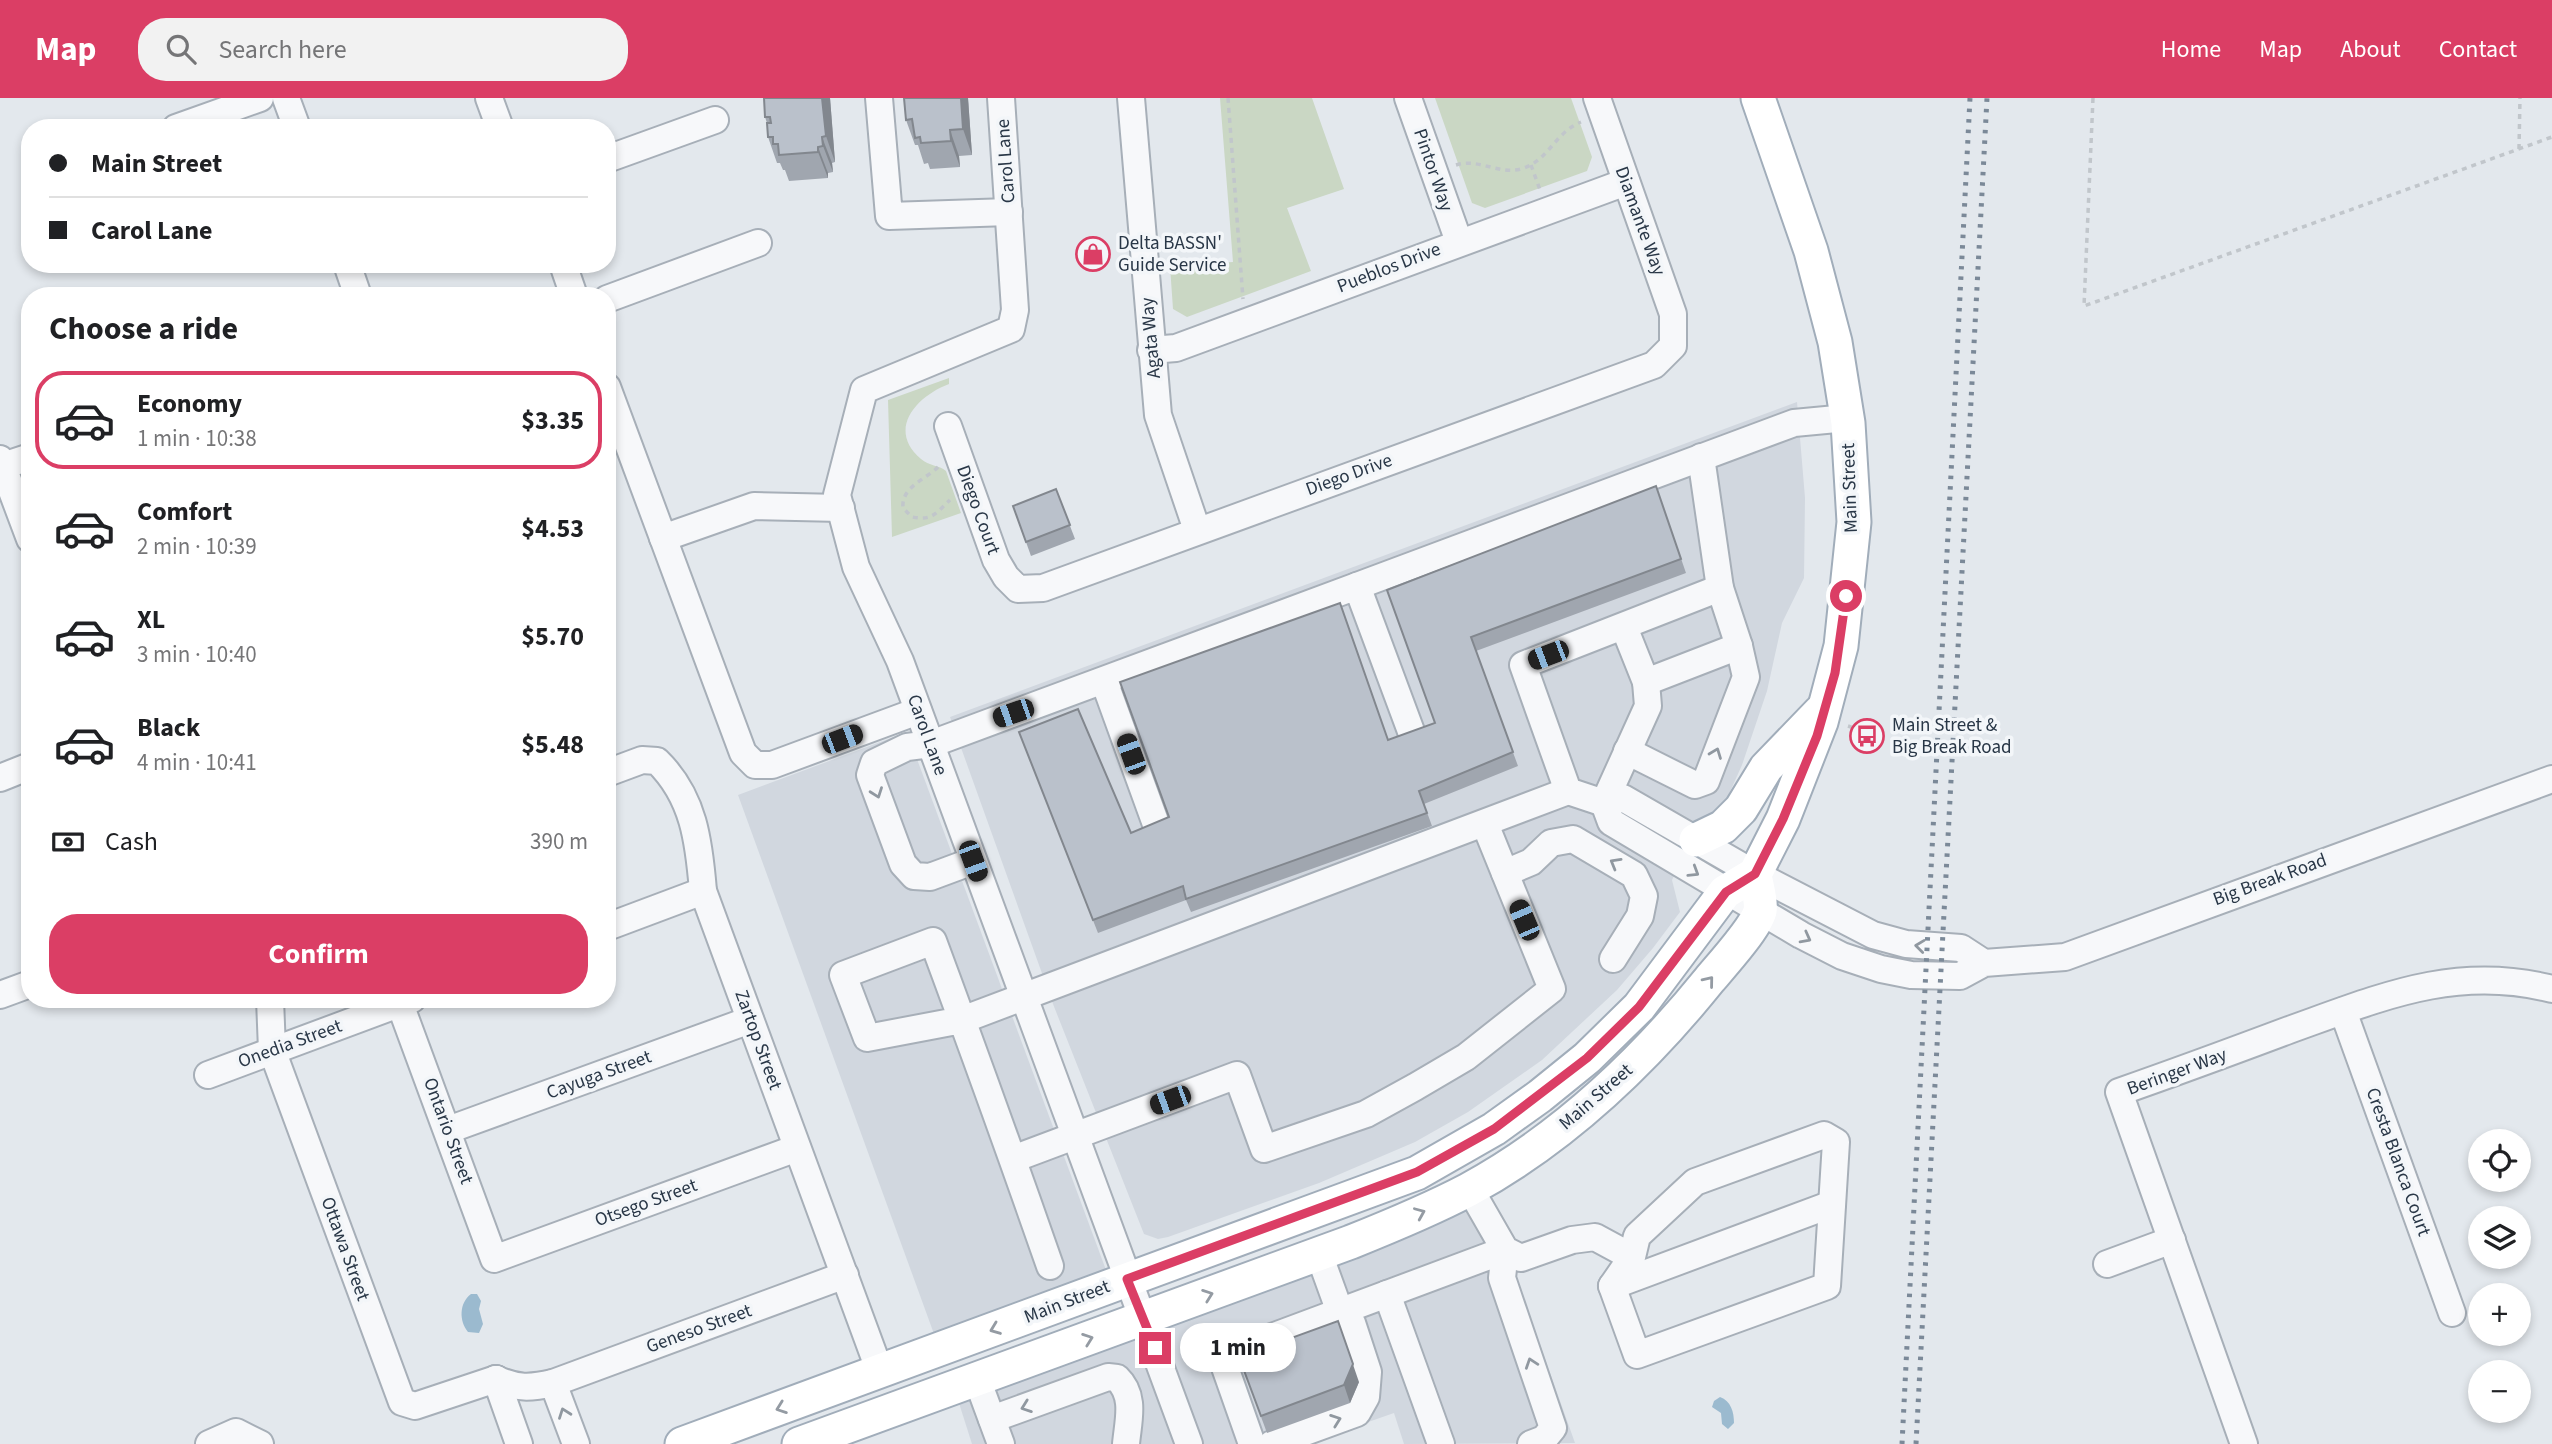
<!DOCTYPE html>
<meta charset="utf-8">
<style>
:root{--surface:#fff;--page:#f2f2f2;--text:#202124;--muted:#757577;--line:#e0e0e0;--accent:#db3e65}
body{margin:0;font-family:"Source Sans 3",sans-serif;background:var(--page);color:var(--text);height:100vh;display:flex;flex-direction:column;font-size:26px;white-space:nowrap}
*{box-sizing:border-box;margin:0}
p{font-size:23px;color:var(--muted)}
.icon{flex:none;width:38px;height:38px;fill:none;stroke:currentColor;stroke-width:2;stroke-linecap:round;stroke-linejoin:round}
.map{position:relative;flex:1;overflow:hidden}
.side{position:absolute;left:21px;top:189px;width:595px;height:721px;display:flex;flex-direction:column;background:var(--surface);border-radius:28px;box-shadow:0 4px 10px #0003}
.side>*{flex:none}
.hud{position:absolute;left:21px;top:21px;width:595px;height:154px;border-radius:28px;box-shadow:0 4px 10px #0003;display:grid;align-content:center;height:154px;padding:0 28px;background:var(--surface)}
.tools{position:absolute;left:2468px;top:1031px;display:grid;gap:14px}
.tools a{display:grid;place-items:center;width:63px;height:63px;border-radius:50%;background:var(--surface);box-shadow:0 4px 10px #0003;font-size:35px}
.end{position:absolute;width:32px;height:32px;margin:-16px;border:9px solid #db3e65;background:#fff;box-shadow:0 0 0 4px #fff}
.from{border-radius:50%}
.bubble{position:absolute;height:49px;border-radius:24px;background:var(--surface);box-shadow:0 4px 10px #0003;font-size:23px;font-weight:700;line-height:49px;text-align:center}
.car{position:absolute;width:21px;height:42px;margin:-21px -10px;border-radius:9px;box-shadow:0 0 5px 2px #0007;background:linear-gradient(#222 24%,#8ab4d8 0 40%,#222 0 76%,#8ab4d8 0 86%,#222 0)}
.hud b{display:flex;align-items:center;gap:24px;height:66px;font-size:26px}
.hud b+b{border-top:2px solid var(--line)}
.hud i{width:18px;height:18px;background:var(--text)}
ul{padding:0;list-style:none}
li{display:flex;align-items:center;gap:21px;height:98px;margin:0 14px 10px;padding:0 14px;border:4px solid transparent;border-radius:28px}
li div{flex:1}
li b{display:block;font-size:26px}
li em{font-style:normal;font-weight:700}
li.selected{border-color:var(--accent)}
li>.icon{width:63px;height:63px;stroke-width:1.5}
h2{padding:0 28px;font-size:32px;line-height:84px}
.pay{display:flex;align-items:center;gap:18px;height:77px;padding:0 28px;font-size:26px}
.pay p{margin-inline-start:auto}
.primary-button{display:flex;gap:14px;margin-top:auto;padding:14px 28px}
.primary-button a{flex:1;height:80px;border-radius:28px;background:var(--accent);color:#fff;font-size:28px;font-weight:700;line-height:80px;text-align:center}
header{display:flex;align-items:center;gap:42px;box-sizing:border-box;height:98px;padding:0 35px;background:var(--accent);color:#fff}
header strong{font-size:33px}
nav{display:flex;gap:38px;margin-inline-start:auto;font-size:24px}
.search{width:490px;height:63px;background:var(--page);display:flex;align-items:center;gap:18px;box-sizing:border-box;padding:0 24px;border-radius:28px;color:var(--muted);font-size:26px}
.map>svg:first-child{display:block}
.built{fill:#d1d7df}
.green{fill:#cad7c4}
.water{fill:#9bbacf}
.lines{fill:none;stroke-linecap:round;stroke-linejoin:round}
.minor-casing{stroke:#a7afb8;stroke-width:30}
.major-casing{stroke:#a1adba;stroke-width:37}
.path{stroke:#c1c6cb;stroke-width:3.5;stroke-dasharray:5 5;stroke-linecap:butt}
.minor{stroke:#f7f8fa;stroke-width:26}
.major{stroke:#fff;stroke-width:33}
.rail{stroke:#7b8998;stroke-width:5;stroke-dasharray:3.5 7;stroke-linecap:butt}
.wall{fill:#a0a6af}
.shaded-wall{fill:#82878e}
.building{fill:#bac1cb;stroke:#82878e;stroke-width:2}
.oneway{stroke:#9098a0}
.oneway2{stroke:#949ba3}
.route{stroke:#db3e65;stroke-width:9}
.labels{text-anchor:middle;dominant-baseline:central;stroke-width:7;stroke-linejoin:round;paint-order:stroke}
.street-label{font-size:19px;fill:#293747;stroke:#f3f6f9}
.poi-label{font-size:19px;fill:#293747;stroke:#f3f6f9;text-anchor:start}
</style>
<header>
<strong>Map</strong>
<div class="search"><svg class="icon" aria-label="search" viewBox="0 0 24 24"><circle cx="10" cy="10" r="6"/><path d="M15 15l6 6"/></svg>Search here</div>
<nav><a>Home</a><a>Map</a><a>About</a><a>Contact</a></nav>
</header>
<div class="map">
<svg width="2552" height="1346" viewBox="0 0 2552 1346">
<rect width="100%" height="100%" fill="#e3e8ed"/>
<g class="built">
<path d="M1797 304 1805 400 1804 480 1782 525 1767 593 1742 667 1724 707 1702 721 1672 782 1680 814 1653 850 1617 892 1542 962 1468 1014 1415 1044 1319 1085 1168 1139 1158 1141 1144 1136 1053 906 950 619Z"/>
<path d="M907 634 1106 1172 934 1236 738 697Z"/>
<path d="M1473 1109 1512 1168 1575 1345 1404 1346 1394 1315 1305 1346H1203L1160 1224 1389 1145Z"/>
<path d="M1141 1230 1181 1346H972L958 1302Z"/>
</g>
<g class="green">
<path d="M1220 0H1312L1344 91 1287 110 1311 173 1187 219 1173 211 1170 168 1233 164Z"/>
<path d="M1435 0H1571L1592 59 1587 73 1485 110 1472 105Z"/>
<path d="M949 280V286C917 298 886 331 921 361 929 368 939 367 946 373L961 415 892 439 888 302Z"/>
</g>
<g class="water">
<path d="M471 1196H477L481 1203 479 1211 483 1226 479 1235 468 1234C459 1223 459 1205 471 1196Z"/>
<path d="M1720 1299C1731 1303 1734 1314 1734 1325L1728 1331 1722 1326 1721 1315 1712 1309 1714 1303Z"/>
</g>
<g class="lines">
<g class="minor-casing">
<g id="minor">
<path d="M286 0 297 30"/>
<path d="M489 0 500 30"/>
<path d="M879 0 889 118 1009 114"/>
<path d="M1001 0 1015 212 1011 231 864 292 837 397 856 469 900 563 1189 1346"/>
<path d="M1131 0 1158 317 1197 432"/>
<path d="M1408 0 1459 144"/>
<path d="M176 30 260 0"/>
<path d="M607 61 715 22"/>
<path d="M347 166 358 198"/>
<path d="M563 166 574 198"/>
<path d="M607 201 758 145"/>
<path d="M1151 252 1176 250 1626 84"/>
<path d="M607 289 743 655 755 667H772L918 613"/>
<path d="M948 328 996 462 1006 479 1018 491 1043 490 1654 267 1673 248V216L1597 0"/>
<path d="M0 361 30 441"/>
<path d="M0 369 30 359"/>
<path d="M663 440 754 408 841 410"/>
<path d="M1357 488 1794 325 1847 320"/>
<path d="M1624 529 1646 584 1739 548 1720 490 1701 359"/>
<path d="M1104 583 1157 729"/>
<path d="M1646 584 1648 608 1604 705 1568 693 1523 567 1720 490"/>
<path d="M1627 653 1695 687 1706 683 1746 579 1739 548"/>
<path d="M607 675 642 662 657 663C694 699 699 744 703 793L880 1274"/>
<path d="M0 680 30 668"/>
<path d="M973 763 930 779 914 778 903 766 870 677 874 665 907 649 931 646 1357 488 1412 636"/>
<path d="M1505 775 1531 764 1551 745 1573 741 1634 777 1644 798 1640 818 1613 861"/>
<path d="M607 829 703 793"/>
<path d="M1984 865 1961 850 1906 846 1873 837 1755 776 1623 700 1604 705 1611 724 1801 837 1842 858 1881 871 1911 877 1960 878 1984 865 2065 859 2552 681"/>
<path d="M0 897 30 886"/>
<path d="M270 901 272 952 402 1304 415 1308 496 1281"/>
<path d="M400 906 494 1161 797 1050"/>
<path d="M2343 913 2452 1215"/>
<path d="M208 977 412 901"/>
<path d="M448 1032 750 922"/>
<path d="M1013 1061 1237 977 1264 1051 1366 1016 1415 989 1466 959 1552 891 1485 726"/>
<path d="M1470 1091 1505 1152 1521 1160 1572 1142 1595 1139 1632 1159 1612 1188 1637 1257 1827 1188 1836 1044 1824 1037 1695 1084 1637 1138 1632 1159"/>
<path d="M2107 1166 2172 1142"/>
<path d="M1050 1168C1012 1059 973 951 933 843L843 877 867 940 962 922 1568 693"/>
<path d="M1612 1188 1832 1106"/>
<path d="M1387 1196 1441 1346"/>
<path d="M496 1281C517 1291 531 1290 553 1285L845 1177"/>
<path d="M496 1281 519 1346"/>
<path d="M977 1281 1001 1346"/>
<path d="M553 1285 576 1346"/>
<path d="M992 1321 1108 1279 1117 1280C1136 1298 1128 1323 1126 1346"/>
<path d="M209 1346 236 1334 260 1346"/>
<path d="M1252 1346 1221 1258 1505 1152 1502 1180 1553 1330 1544 1341 1531 1346"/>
<path d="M1272 1346 1357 1315 1366 1299 1368 1274 1352 1225 1340 1214 1319 1156"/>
<path d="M2244 1346 2119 994C2176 974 2233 953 2289 932 2379 900 2455 866 2552 891"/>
</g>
</g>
<g class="major-casing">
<g id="major">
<path d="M1696 742 1723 729 1741 711 1766 670 1820 614"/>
<path d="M682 1346 1417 1075 1494 1031 1540 998 1587 960 1639 909 1725 794 1755 776 1783 721 1821 624 1841 548 1854 424 1848 325 1835 244 1811 153 1758 0"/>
<path d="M799 1346 1351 1144C1391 1128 1430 1112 1468 1092 1562 1041 1643 964 1710 881 1722 867 1756 829 1760 813 1762 802 1756 786 1755 776"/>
</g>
</g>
<g class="path">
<path d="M1228 0 1243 201"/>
<path d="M2093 0 2084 208 2552 39"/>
<path d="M2519 51 2520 0"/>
<path d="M1456 67C1479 60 1499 77 1521 71 1549 63 1554 35 1581 24"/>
<path d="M1531 67 1540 92"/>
<path d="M938 369C925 382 901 389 903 410L912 419C933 423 936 415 950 402"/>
<path d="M1848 628 1865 634"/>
</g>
<use href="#minor" class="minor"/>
<use href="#major" class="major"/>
<g class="rail">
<path d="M1902 1346 1970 0"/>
<path d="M1916 1346 1987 0"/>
</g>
</g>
<g class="wall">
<path d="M764 0H830L835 64 832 65 833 74 828 75V80L789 83 785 72H783L780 65H777L768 39 767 25 765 19Z"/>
<path d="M904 0H968L972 57 959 58 960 69 930 71 928 65 924 66 918 47H915L906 22Z"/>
<path d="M1656 388 1686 475 1476 553 1518 668 1424 706 1432 728 1191 814 1186 802 1098 835 1019 634 1131 735 1435 625 1387 492Z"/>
<path d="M1056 391 1075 441 1031 458 1013 408Z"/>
<path d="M1239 1259 1359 1284 1350 1305 1267 1335Z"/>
</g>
<g class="shaded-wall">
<path d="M822 0H830L835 64 826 38Z"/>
<path d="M961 0H968L972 57 963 31Z"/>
<path d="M950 32 959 58 960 69 951 43Z"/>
<path d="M822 39 832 65 833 74 823 48Z"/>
<path d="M818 49 828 75V80L818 54Z"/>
<path d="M1338 1223 1359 1284 1350 1305 1344 1287Z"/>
</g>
<g class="building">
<path d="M764 0H822L826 38 822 39 823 48 818 49V54L779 57 778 46H773V39H768L767 25H771L770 19H765Z"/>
<path d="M904 0H961L963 31 950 32 951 43 921 45 920 39 915 40 912 21 906 22Z"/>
<path d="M1656 388 1681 461 1471 539 1513 654 1419 693 1427 715 1186 801 1183 788 1093 822 1019 634 1078 611 1131 735 1169 719 1120 584 1340 505 1388 642 1435 625 1387 492Z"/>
<path d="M1056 391 1070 427 1026 444 1013 408Z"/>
<path d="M1338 1223 1353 1266 1344 1287 1261 1318 1239 1259Z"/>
</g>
<defs><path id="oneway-chevron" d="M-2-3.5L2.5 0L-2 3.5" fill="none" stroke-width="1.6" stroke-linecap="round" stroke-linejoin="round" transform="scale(1.75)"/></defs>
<g class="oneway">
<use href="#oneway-chevron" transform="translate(1716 655) rotate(-69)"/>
<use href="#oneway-chevron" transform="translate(877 695) rotate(70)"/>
<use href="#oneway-chevron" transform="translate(1615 765) rotate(-150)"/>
<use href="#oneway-chevron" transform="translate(1694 774) rotate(32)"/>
<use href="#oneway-chevron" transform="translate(1806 840) rotate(28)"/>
<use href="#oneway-chevron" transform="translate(1920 848) rotate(-173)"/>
<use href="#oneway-chevron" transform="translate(1531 1265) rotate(-109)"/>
<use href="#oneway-chevron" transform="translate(1026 1309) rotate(160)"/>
<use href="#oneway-chevron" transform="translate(564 1315) rotate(-110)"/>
<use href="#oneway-chevron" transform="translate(1336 1322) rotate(-20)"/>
</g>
<g class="oneway2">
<use href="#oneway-chevron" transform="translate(1709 883) rotate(-51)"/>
<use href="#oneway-chevron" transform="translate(1420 1115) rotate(-23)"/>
<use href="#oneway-chevron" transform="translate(1208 1197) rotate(-20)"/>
<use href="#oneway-chevron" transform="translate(995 1231) rotate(159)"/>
<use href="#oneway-chevron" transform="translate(1088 1241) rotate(-20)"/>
<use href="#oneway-chevron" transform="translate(781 1310) rotate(160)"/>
</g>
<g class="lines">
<path class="route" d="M1155 1250 1127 1181 1417 1074 1494 1031 1587 960 1639 909 1726 794 1755 776 1783 721 1817 638 1835 575 1846 498"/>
</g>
<defs>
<g id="shop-ring" transform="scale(1.75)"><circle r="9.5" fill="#f3f6f9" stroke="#db3e65" stroke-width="1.5"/><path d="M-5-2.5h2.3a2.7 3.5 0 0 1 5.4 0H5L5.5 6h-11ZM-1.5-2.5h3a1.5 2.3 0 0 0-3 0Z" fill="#db3e65"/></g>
<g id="bus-ring" transform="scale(1.75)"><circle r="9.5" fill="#f3f6f9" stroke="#db3e65" stroke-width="1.5"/><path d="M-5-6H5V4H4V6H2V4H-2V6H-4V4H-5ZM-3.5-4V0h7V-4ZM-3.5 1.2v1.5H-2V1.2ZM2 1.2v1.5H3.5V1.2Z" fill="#db3e65"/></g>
</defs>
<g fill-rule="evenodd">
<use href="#shop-ring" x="1093" y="156"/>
<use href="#bus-ring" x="1867" y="638"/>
</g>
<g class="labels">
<g class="street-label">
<text transform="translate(1006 63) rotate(-94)">Carol Lane</text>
<text transform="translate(1433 72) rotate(71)">Pintor Way</text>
<text transform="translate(1640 123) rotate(70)">Diamante Way</text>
<text transform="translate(1389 170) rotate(-21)">Pueblos Drive</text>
<text transform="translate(1151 240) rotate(-95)">Agata Way</text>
<text transform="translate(1349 377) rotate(-20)">Diego Drive</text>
<text transform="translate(1850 390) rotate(-92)">Main Street</text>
<text transform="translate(978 412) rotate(70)">Diego Court</text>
<text transform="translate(927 637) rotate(70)">Carol Lane</text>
<text transform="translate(2270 782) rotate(-20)">Big Break Road</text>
<text transform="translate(758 942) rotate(70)">Zartop Street</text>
<text transform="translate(290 946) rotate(-20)">Onedia Street</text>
<text transform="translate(2177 974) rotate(-20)">Beringer Way</text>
<text transform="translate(599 977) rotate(-20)">Cayuga Street</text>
<text transform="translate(1596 999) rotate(-41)">Main Street</text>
<text transform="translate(448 1033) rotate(70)">Ontario Street</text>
<text transform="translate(2398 1064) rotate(70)">Cresta Blanca Court</text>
<text transform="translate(646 1105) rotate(-20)">Otsego Street</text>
<text transform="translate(345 1151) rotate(70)">Ottawa Street</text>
<text transform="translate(1067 1204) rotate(-21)">Main Street</text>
<text transform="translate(699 1231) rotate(-20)">Geneso Street</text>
</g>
<g class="poi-label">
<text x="1118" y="145">Delta BASSN'<tspan x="1118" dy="22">Guide Service</tspan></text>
<text x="1892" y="627">Main Street &amp;<tspan x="1892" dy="22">Big Break Road</tspan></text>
</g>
</g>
</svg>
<div class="tools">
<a><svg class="icon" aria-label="locate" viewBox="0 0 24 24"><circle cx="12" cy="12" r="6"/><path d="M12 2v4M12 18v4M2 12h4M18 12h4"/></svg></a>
<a><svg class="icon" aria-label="layers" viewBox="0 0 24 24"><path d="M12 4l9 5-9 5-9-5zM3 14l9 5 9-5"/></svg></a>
<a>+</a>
<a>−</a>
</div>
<i class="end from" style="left:1846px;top:498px"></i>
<i class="end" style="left:1155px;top:1250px"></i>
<div class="bubble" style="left:1180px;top:1225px;width:116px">1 min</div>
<i class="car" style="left:1548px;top:557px;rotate:249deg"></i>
<i class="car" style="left:1013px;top:615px;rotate:251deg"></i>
<i class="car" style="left:842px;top:641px;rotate:69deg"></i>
<i class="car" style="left:1131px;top:656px;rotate:340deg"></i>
<i class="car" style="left:973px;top:763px;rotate:160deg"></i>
<i class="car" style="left:1524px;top:822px;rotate:337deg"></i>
<i class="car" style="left:1170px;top:1002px;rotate:250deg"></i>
<div class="hud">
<b><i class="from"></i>Main Street</b>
<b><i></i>Carol Lane</b>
</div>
<section class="side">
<h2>Choose a ride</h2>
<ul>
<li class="selected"><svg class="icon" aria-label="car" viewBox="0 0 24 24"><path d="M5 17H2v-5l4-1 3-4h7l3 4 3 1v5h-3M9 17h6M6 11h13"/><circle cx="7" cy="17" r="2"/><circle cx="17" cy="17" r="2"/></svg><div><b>Economy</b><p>1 min · 10:38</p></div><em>$3.35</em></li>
<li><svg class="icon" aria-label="car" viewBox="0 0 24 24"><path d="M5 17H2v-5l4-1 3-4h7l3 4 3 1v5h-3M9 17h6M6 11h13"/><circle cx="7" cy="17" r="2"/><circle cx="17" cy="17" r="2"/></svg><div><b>Comfort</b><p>2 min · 10:39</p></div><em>$4.53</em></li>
<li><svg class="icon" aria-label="car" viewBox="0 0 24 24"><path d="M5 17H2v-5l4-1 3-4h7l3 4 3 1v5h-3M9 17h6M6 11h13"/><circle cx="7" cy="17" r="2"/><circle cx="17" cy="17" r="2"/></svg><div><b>XL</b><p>3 min · 10:40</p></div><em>$5.70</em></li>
<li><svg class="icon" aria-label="car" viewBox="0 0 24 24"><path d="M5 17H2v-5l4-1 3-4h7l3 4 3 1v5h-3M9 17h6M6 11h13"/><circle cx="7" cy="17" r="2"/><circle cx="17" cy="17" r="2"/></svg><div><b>Black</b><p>4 min · 10:41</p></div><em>$5.48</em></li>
</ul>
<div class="pay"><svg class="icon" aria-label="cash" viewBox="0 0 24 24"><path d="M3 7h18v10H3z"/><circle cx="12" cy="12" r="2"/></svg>Cash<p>390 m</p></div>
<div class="primary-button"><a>Confirm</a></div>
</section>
</div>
